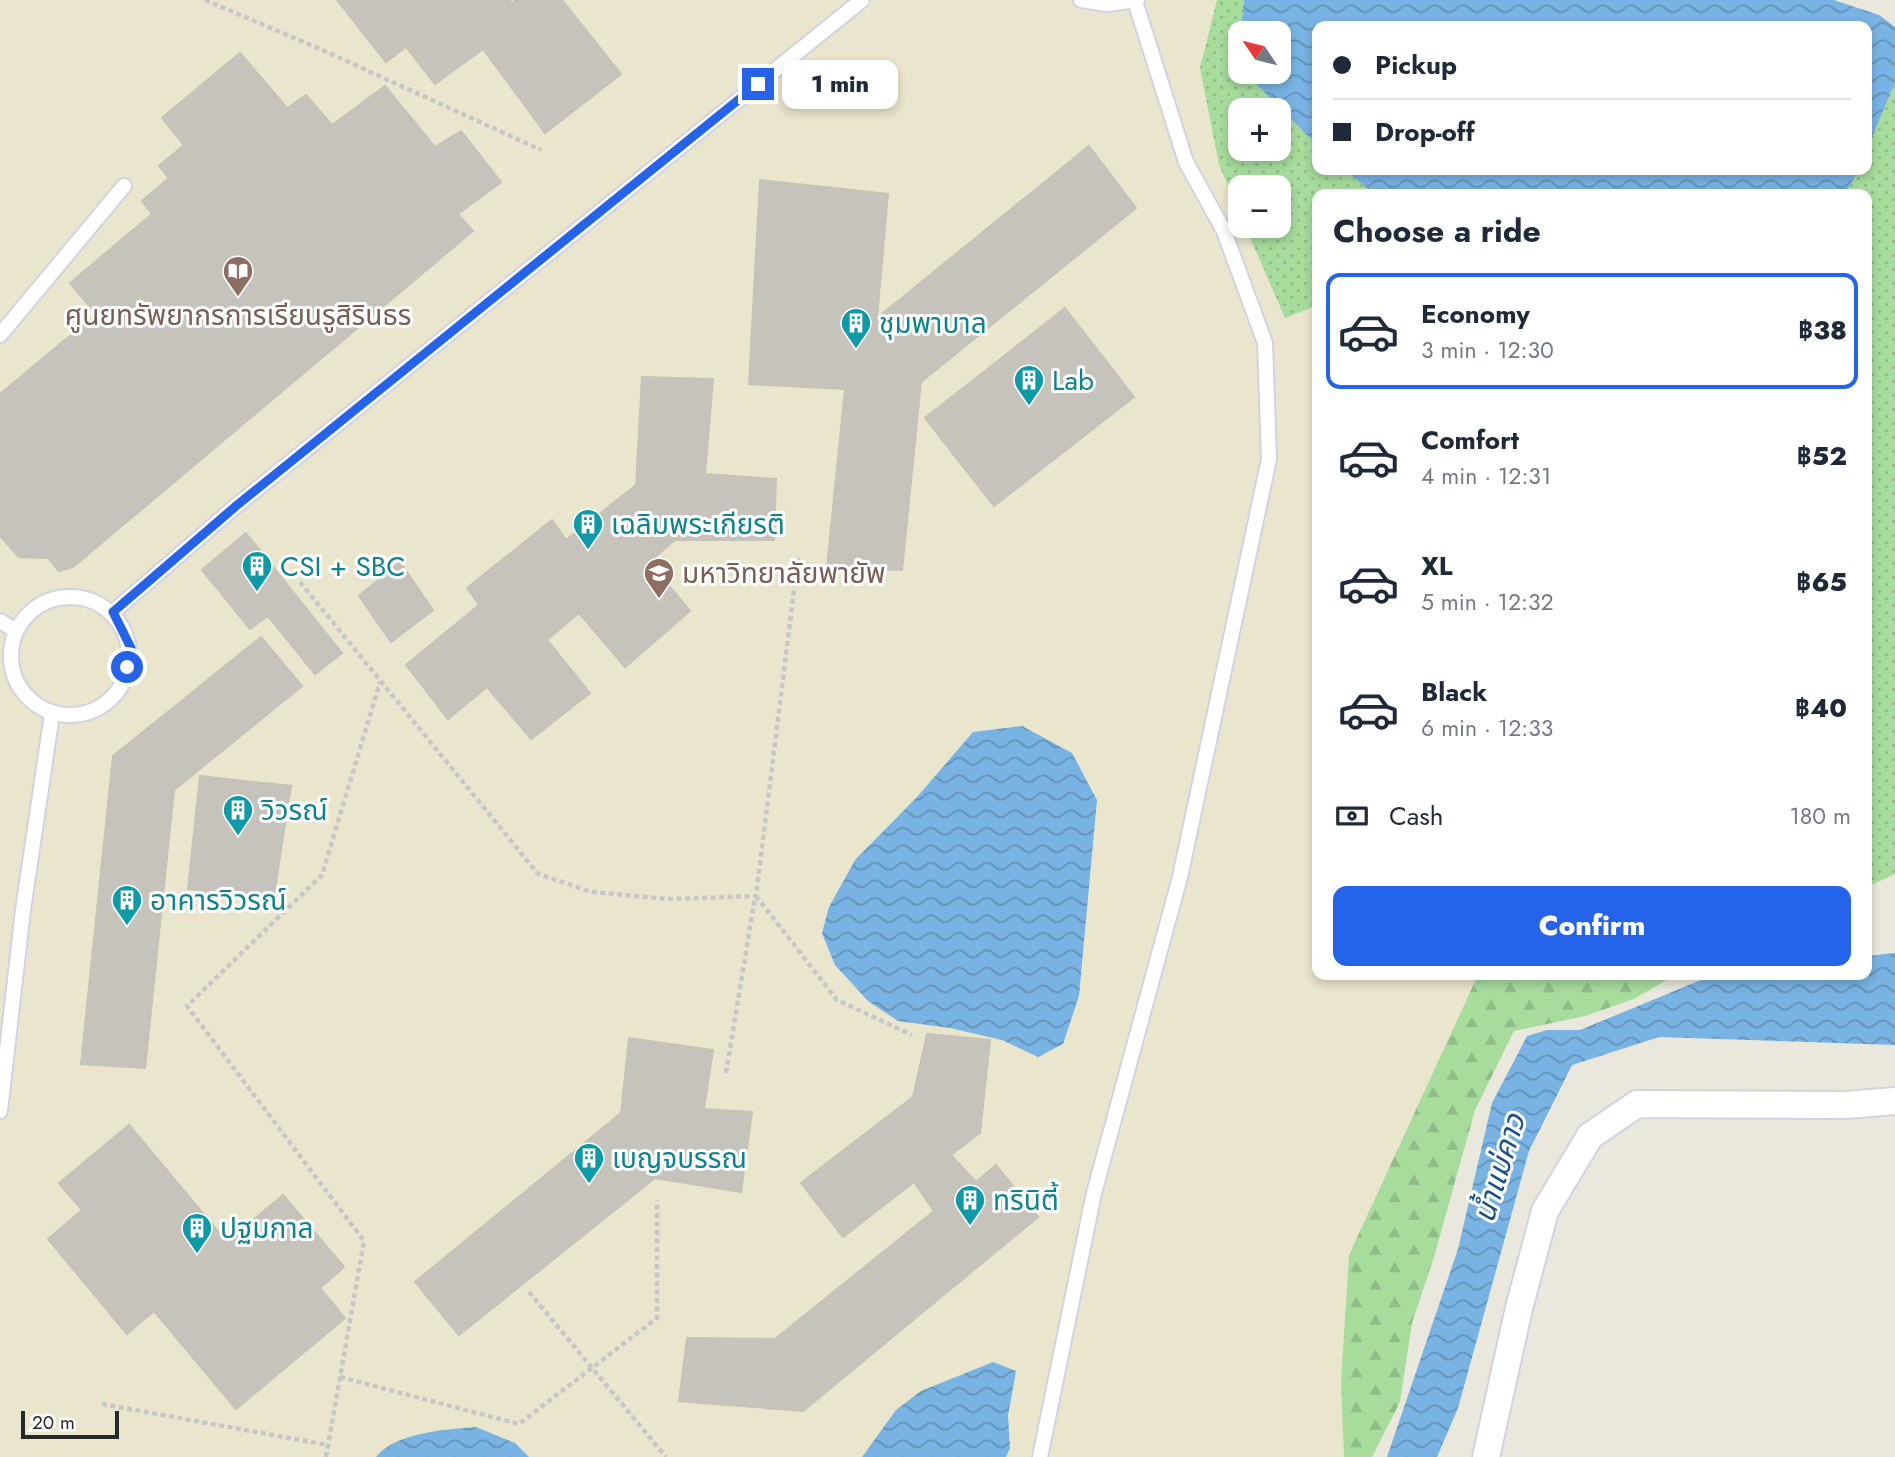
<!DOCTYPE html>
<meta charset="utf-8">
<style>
:root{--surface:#fff;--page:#f2f2f3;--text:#1f2937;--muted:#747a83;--line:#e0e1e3;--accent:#2563eb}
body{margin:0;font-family:Jost,"Noto Sans Thai",sans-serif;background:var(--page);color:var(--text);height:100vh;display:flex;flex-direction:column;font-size:26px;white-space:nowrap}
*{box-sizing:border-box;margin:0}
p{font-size:23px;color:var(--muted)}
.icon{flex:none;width:38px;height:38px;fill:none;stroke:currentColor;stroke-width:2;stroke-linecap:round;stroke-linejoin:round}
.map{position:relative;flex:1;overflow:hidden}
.side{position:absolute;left:1312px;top:189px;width:560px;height:791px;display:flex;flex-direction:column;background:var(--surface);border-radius:14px;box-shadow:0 4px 10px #0003}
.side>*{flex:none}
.hud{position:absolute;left:1312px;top:21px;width:560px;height:154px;border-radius:14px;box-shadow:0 4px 10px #0003;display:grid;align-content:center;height:154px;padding:0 21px;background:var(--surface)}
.needle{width:46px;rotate:305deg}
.fabs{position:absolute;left:1228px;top:21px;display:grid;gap:14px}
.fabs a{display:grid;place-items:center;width:63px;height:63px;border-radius:14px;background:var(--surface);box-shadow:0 4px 10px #0003;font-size:35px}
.scale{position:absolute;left:21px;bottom:18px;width:98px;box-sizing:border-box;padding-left:7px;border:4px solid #292929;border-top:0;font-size:19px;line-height:24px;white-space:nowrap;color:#292929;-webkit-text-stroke:5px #fff;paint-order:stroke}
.end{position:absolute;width:32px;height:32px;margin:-16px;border:9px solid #2563eb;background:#fff;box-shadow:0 0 0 4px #fff}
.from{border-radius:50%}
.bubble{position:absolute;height:49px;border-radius:14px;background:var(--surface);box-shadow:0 4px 10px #0003;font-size:23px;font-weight:800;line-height:49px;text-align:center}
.hud b{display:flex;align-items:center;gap:24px;height:66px;font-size:26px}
.hud b+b{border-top:2px solid var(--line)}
.hud i{width:18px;height:18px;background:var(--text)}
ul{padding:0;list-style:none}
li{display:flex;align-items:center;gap:21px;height:116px;margin:0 14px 10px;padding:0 7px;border:4px solid transparent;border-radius:14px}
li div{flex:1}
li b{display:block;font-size:26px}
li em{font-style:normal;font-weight:800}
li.on{border-color:var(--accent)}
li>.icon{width:63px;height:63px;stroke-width:1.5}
h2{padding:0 21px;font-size:32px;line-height:84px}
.pay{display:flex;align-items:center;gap:18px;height:77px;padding:0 21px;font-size:26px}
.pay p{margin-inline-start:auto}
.action{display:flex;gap:14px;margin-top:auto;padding:14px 21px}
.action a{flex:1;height:80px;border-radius:14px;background:var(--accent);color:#fff;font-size:28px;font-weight:800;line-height:80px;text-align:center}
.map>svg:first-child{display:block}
.education{fill:#eae6cd;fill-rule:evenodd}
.grass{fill:url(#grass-dots);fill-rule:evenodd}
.forest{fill:url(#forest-firs)}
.water{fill:url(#water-waves)}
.building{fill:#c6c3bc;stroke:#c5c3b6;stroke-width:2}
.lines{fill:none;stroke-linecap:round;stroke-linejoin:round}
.lane-casing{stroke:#d2d2e1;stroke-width:18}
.street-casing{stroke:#d2d2e1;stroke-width:30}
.path{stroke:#c7c7c7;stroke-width:4.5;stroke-dasharray:5 3.5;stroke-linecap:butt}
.lane{stroke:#fff;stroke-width:14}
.street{stroke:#fff;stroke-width:26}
.route{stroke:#2563eb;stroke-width:9}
.labels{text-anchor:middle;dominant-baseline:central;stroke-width:6;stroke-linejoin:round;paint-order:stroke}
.education-label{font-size:28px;fill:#785e54;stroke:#fff}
.culture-label{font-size:28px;fill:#0d838f;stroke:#fff;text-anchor:start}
.water-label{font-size:30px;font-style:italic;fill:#194f8d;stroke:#fff}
</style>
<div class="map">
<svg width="1895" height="1457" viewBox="0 0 1895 1457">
<defs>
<pattern id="grass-dots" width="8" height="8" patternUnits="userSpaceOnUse" patternTransform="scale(1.75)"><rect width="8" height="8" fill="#a7dc9d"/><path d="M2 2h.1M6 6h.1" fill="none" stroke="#90bd87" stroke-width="1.8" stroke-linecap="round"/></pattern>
<pattern id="forest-firs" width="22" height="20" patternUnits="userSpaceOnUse" patternTransform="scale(1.75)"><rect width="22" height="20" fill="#a7dc9d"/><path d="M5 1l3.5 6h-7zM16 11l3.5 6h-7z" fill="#90bd87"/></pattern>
<pattern id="water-waves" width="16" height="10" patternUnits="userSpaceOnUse" patternTransform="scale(1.75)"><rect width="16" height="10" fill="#78b3e3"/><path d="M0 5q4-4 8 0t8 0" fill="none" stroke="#6292b8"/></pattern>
</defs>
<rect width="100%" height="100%" fill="#eae7dc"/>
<path class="education" d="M0 0H1834L1879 15 1895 27V83L1867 149V26H1318V170H1859L1845 194H1318V975H1478L1349 1255 1341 1382 1344 1457H0ZM1241 33H1279V72H1241ZM1241 110H1279V149H1241ZM1241 187H1279V226H1241Z"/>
<g class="grass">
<path d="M1217 0H1244L1240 37 1241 72H1253L1258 86 1318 146V170H1345L1374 194H1318V305L1285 318 1245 226H1279V187H1241V215L1219 165 1200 68ZM1241 110H1279V149H1241Z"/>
<path d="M1895 83V874L1867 887V194H1845L1859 170H1867V149Z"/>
</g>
<path class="forest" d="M1478 975H1675L1634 999 1585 1016 1514 1031 1475 1110 1434 1257 1412 1323 1400 1402 1372 1457H1344L1341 1382 1349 1255Z"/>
<g class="water">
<path d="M1244 0H1834L1879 15 1895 27V83L1867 149V26H1318V146L1258 86 1253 72H1279V33H1241V40L1240 38Z"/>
<path d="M1345 170H1859L1845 194H1374Z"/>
<path d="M1022 726 1072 753 1097 800 1079 996 1063 1044 1038 1057 1002 1040 950 1028 898 1021 868 1001 835 965 822 933 829 907 855 860 917 797 973 732Z"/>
<path d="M1895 953V1045L1659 1037 1572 1065 1529 1151 1458 1408 1437 1457H1387L1458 1249 1492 1103 1527 1036 1547 1030H1580L1713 975H1867V956Z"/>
<path d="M993 1362 1016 1371 1008 1416 1010 1448 1006 1457H862L896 1410 921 1391Z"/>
<path d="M476 1427 515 1443 529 1457H376C394 1433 447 1429 476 1427Z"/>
</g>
<g class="building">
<path d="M337 0H509L512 3 516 0H562L621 74 545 133 483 49 435 84 406 47 386 62Z"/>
<path d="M240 53 287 108 306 95 332 125 385 86 435 147 461 131 501 182 458 214 473 231 73 567 59 571 48 558 19 557 0 536V394L96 314 70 283 152 214 142 201 169 178 159 166 184 145 162 118Z"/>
<path d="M1089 146 1136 208 921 382 902 570 827 567 845 389 749 384 760 180 888 194 877 318Z"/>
<path d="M1065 308 1134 397 994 506 925 418Z"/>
<path d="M642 377 713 379 705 474 776 479 774 540H675L649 562 690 611 625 667 579 613 547 640 590 693 531 739 487 687 448 719 406 665 479 605 467 588 552 520 566 540 636 485Z"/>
<path d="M246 533 342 653 315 674 268 616 250 629 202 570Z"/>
<path d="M400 562 433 610 391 642 359 596Z"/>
<path d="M261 637 302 686 174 790 145 1068 81 1064 113 756Z"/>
<path d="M200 776 291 786 273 901 188 889Z"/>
<path d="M927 1034 990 1040 980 1133 951 1155 976 1182 996 1165 1038 1217 803 1411 679 1401 687 1338 775 1339 934 1211 914 1182 843 1237 801 1183 913 1097Z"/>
<path d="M629 1038 713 1050 704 1109 752 1112 741 1192 655 1178 459 1335 415 1282 621 1113Z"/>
<path d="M129 1125 227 1242 283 1195 344 1267 320 1288 345 1318 236 1409 154 1311 127 1334 48 1239 82 1210 59 1183Z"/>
</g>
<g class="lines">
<g class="lane-casing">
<g id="lane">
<path d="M1081 0 1107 4 1137 0"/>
<path d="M0 335 124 186"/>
<circle cx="70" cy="656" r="59"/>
<path d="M113 612 236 506 862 0"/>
<path d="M0 621 16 631"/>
<path d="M0 1111 23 910 52 714"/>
<path d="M1040 1457 1094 1193 1180 877 1269 459 1265 343 1224 231 1186 162 1135 1"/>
</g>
</g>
<g class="street-casing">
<path id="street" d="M1486 1457 1519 1308 1545 1211 1590 1136 1637 1104 1846 1105 1895 1101"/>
</g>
<g class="path">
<path d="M205 0 327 52 541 150"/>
<path d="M300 582 538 874 592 892 668 899 756 896 798 558"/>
<path d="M756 896 837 1000 912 1035"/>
<path d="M726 1073 755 897"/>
<path d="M529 1292 666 1457"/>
<path d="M340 1377 519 1424 657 1318V1200"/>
<path d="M102 1404 328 1445"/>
<path d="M326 1457 364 1241 187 1006 322 875 380 682"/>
</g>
<use href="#lane" class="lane"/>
<use href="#street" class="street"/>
</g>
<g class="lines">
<path class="route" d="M127 667 131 648 113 612 236 506 758 84"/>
</g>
<defs>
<g id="library-pin" transform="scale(1.575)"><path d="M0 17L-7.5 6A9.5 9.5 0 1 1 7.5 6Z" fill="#8d6e63" stroke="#fff"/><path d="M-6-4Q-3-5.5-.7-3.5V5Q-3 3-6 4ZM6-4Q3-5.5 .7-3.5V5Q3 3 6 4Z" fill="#fff"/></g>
<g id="building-pin" transform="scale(1.575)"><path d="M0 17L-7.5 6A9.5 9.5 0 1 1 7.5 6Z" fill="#0f9aa8" stroke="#fff"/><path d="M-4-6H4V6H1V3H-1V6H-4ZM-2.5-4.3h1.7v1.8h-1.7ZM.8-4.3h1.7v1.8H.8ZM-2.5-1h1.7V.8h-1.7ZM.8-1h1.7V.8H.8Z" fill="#fff"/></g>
<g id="university-pin" transform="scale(1.575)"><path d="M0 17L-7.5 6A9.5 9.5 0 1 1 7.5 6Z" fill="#8d6e63" stroke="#fff"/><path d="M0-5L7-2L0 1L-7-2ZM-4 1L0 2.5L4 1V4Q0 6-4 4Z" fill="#fff"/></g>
</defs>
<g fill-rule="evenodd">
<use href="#library-pin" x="238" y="271"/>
<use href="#building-pin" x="856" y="323"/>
<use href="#building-pin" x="1029" y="380"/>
<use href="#building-pin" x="588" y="524"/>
<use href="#building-pin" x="257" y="566"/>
<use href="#university-pin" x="659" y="573"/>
<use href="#building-pin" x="238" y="810"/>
<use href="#building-pin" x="127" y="900"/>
<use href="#building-pin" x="589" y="1158"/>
<use href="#building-pin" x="970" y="1200"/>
<use href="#building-pin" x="197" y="1228"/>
</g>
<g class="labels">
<g class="education-label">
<text x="238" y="315">ศูนยทรัพยากรการเรียนรูสิรินธร</text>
<text x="682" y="573" text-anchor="start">มหาวิทยาลัยพายัพ</text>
</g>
<g class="culture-label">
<text x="879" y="323">ชุมพาบาล</text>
<text x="1052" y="380">Lab</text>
<text x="611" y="524">เฉลิมพระเกียรติ</text>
<text x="280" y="566">CSI + SBC</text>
<text x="261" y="810">วิวรณ์</text>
<text x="150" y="900">อาคารวิวรณ์</text>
<text x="612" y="1158">เบญจบรรณ</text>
<text x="993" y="1200">ทรินิตี้</text>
<text x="220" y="1228">ปฐมกาล</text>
</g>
<g class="water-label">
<text transform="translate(1499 1168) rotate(-73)">น้ำแม่คาว</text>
</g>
</g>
</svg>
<div class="fabs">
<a><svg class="needle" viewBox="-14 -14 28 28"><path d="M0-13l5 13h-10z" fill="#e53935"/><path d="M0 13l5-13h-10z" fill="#747a83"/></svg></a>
<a>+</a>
<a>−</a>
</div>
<div class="scale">20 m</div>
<i class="end from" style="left:127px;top:667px"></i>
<i class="end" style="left:758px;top:84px"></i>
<div class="bubble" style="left:782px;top:60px;width:116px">1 min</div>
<div class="hud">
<b><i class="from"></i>Pickup</b>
<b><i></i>Drop-off</b>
</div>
<section class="side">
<h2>Choose a ride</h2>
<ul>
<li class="on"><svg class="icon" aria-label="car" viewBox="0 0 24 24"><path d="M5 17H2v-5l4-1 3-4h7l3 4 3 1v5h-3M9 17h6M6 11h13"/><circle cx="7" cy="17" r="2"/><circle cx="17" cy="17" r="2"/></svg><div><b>Economy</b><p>3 min · 12:30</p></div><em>฿38</em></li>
<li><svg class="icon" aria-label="car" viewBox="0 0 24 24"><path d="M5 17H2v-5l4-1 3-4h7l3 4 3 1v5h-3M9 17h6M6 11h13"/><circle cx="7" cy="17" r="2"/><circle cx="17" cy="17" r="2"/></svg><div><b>Comfort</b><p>4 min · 12:31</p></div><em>฿52</em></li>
<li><svg class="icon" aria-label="car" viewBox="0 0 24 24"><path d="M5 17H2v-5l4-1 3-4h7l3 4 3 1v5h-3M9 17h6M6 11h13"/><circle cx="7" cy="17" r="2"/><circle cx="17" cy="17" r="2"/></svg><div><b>XL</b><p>5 min · 12:32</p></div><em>฿65</em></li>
<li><svg class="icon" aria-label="car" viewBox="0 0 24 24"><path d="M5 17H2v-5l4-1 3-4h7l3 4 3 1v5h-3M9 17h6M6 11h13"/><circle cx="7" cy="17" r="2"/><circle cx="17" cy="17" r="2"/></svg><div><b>Black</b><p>6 min · 12:33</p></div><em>฿40</em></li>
</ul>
<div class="pay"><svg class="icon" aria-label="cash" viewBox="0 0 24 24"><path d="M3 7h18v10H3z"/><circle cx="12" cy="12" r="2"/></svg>Cash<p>180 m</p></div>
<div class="action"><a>Confirm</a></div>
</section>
</div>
